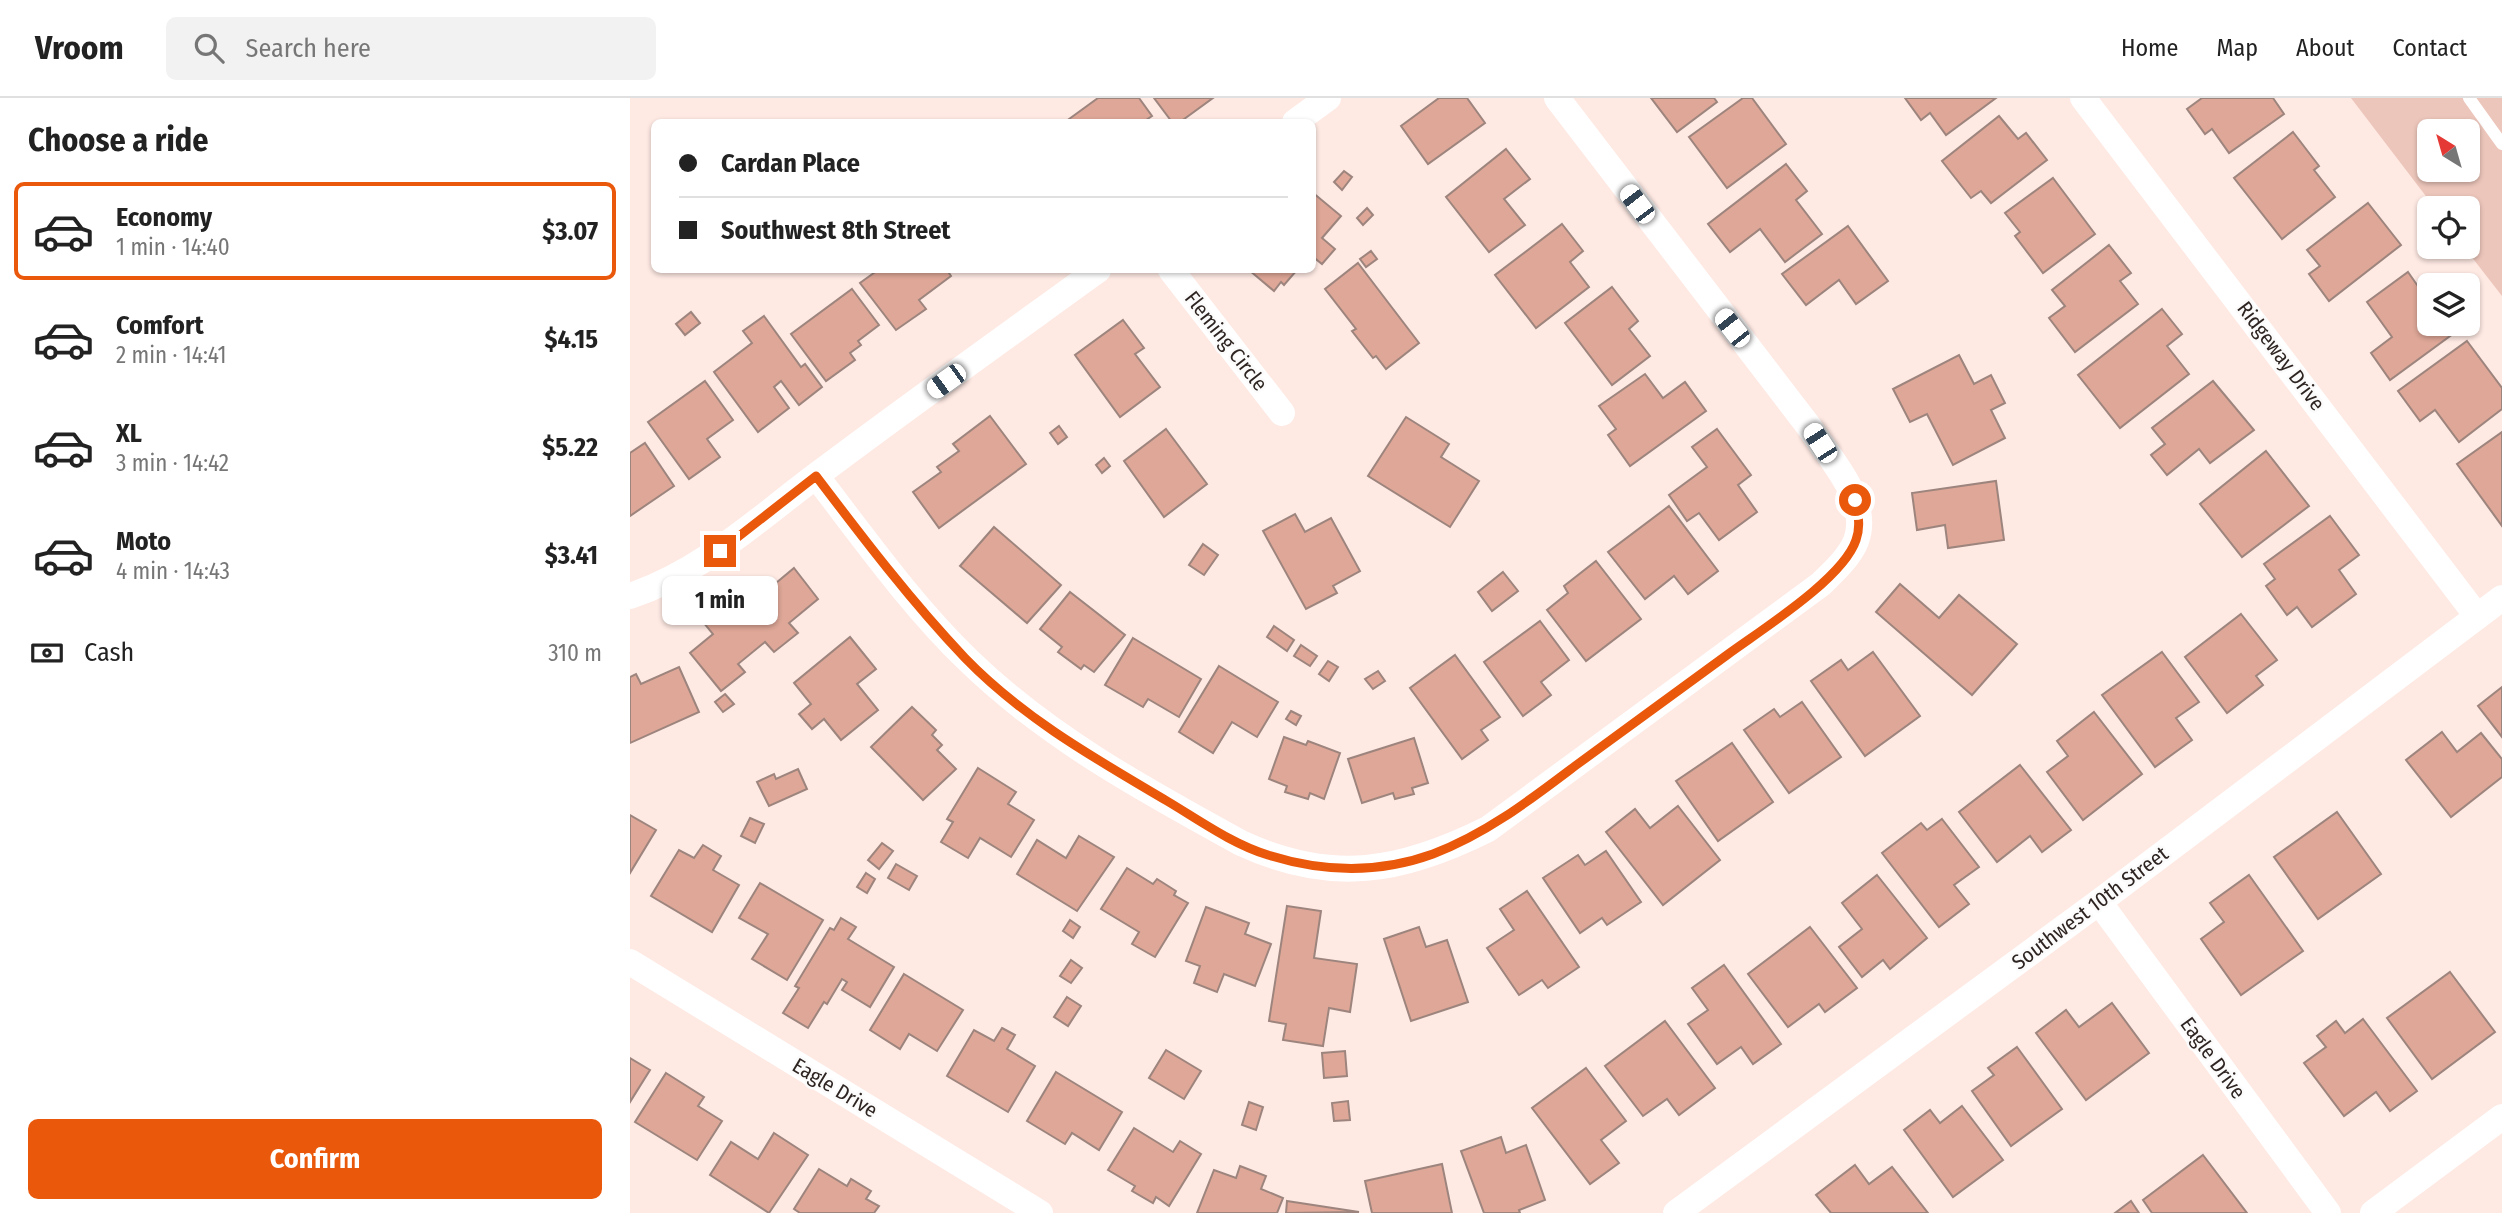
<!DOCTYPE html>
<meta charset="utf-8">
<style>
:root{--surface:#fff;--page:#f2f2f2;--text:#222;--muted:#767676;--line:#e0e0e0;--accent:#ea580c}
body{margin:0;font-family:"Fira Sans Condensed",sans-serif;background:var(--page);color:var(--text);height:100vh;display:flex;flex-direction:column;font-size:26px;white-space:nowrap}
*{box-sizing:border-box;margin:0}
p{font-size:23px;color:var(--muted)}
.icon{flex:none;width:38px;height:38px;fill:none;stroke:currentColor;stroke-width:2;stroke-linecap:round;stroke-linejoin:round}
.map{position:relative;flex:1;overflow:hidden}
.side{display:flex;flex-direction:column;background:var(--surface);width:630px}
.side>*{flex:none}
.guide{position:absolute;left:21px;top:21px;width:665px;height:154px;border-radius:10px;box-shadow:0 2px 5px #0004;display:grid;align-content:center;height:154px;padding:0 28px;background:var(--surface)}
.needle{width:46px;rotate:323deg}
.controls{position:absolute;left:1787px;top:21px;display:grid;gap:14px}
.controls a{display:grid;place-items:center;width:63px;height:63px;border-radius:10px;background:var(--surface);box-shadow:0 2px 5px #0004;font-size:35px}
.end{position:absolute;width:32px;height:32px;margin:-16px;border:9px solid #ea580c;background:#fff;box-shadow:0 0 0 4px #fff}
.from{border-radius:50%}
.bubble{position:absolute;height:49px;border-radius:10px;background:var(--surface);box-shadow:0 2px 5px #0004;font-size:23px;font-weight:700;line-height:49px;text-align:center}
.car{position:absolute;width:21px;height:42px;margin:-21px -10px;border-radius:9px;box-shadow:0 0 5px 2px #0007;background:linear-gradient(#fff 24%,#345 0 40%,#fff 0 76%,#345 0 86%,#fff 0)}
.guide b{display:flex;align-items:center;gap:24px;height:66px;font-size:26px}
.guide b+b{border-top:2px solid var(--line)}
.guide i{width:18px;height:18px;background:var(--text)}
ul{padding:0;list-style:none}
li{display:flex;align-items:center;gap:21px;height:98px;margin:0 14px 10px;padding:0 14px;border:4px solid transparent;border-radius:10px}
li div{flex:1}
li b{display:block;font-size:26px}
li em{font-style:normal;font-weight:700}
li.current{border-color:var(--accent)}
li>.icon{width:63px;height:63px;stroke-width:1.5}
h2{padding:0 28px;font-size:32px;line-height:84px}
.pay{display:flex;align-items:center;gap:18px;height:77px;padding:0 28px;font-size:26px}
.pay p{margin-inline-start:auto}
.cta{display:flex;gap:14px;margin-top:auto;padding:14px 28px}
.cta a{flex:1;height:80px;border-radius:10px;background:var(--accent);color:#fff;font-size:28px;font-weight:700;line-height:80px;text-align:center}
header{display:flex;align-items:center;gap:42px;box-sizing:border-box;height:98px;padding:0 35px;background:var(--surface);border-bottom:2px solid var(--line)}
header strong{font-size:33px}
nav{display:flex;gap:38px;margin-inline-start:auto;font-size:24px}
.search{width:490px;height:63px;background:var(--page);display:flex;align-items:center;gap:18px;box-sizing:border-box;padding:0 24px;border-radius:10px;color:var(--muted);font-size:26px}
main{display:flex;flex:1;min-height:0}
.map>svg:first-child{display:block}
.green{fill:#edc6bb;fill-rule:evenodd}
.building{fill:#dea797;stroke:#9d857e;stroke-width:2}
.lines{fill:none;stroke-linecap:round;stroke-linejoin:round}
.lane{stroke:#fff;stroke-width:12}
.street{stroke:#fff;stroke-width:26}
.route{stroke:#ea580c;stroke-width:9}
.labels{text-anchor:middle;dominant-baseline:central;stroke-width:5;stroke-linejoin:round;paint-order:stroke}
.street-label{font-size:21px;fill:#2e2522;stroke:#fbfbfb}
</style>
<header>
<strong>Vroom</strong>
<div class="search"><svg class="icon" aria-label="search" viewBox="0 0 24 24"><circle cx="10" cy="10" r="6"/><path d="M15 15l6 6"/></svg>Search here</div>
<nav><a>Home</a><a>Map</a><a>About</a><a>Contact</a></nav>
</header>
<main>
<section class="side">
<h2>Choose a ride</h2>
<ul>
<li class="current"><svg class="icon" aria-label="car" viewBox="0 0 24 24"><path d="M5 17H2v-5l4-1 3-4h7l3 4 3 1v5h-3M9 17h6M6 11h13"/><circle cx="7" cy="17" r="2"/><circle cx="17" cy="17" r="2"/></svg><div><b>Economy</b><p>1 min · 14:40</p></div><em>$3.07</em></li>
<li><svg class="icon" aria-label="car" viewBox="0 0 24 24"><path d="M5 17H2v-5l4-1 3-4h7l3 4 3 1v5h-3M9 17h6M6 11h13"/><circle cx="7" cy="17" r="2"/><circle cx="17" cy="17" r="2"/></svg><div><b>Comfort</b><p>2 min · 14:41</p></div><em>$4.15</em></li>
<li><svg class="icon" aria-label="car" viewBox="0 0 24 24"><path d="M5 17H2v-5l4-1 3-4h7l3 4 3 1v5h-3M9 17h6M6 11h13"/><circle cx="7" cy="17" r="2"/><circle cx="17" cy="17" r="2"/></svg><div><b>XL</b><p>3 min · 14:42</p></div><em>$5.22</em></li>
<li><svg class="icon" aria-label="car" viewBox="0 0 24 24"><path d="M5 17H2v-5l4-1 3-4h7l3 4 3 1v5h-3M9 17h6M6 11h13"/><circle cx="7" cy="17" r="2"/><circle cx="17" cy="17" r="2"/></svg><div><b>Moto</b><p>4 min · 14:43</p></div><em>$3.41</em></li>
</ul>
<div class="pay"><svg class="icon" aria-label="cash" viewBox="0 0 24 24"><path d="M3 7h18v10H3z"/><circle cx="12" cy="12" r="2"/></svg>Cash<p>310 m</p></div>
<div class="cta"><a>Confirm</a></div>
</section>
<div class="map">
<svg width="1872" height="1115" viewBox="0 0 1872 1115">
<rect width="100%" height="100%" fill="#fee9e3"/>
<path class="green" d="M1721 0H1872V198L1834 149H1838V110H1805ZM1799 33H1838V72H1799Z"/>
<g class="building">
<path d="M468 0H509L522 18 513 24H435Z"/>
<path d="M524 0H583L550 24H542Z"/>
<path d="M809 0H837L855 25 798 66 771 28Z"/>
<path d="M1021 0H1084L1087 4 1047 34Z"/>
<path d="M1113 0H1122L1156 46 1097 90 1059 39Z"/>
<path d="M1275 0H1366L1316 37 1300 15 1291 22Z"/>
<path d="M1572 0H1643L1654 16 1599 55 1582 31 1575 36 1557 11Z"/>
<path d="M1369 18 1388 41 1396 35 1417 62 1361 105 1351 93 1341 100 1312 63Z"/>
<path d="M1663 34 1689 68 1684 72 1705 99 1652 141 1604 80Z"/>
<path d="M876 51 900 81 874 101 895 127 859 154 816 99Z"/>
<path d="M1156 66 1177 93 1166 102 1192 136 1155 164 1130 131 1100 154 1078 126Z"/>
<path d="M714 73 722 79 712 92 704 84Z"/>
<path d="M1423 80 1465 136 1413 175 1385 138 1390 134 1375 115Z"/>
<path d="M682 94 711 118 692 140 705 151 692 166 682 158Z"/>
<path d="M1738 105 1771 147 1699 203 1679 176 1690 168 1677 152Z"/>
<path d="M737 110 743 117 733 127 727 120Z"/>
<path d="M932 126 953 153 940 164 959 189 906 230 865 177Z"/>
<path d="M1218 128 1258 183 1226 206 1209 182 1176 207 1152 176Z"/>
<path d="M1479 147 1501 175 1490 183 1508 206 1445 254 1419 220 1435 208 1422 192Z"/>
<path d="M741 153 747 161 736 169 730 161Z"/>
<path d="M728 165 789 245 756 271 746 258 743 260 722 233 726 231 695 191Z"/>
<path d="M248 172H317L321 178 289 202 296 211 266 232 230 185Z"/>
<path d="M619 172H667L654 187 651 184 644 193Z"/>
<path d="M1778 174 1799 204V226H1828L1831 230 1760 282 1741 255 1762 239 1737 204Z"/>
<path d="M982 189 1008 223 999 231 1020 258 982 287 935 225Z"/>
<path d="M222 191 249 227 228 243 231 247 220 255 225 262 196 283 161 236Z"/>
<path d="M1532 211 1552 236 1537 248 1559 276 1490 330 1448 277Z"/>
<path d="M61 214 70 225 55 237 46 226Z"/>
<path d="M134 218 171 269 175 266 192 289 169 307 151 283 144 289 159 310 128 334 84 274 122 245 113 233Z"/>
<path d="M493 222 514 250 505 256 530 289 490 319 445 257Z"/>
<path d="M1837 243 1872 290V311L1829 344 1805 312 1790 323 1768 293Z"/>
<path d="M1329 257 1344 286 1361 277 1375 305 1361 312 1375 340 1323 367 1297 316 1280 324 1263 291Z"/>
<path d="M1015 276 1033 300 1055 284 1076 313 1000 368 978 337 986 331 969 308Z"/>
<path d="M75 283 103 322 77 341 90 359 59 381 18 324Z"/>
<path d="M1583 283 1624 332 1580 365 1569 351 1537 377 1521 357 1535 346 1522 330Z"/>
<path d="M360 318 396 366 309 430 283 394 311 374 307 369 329 353 323 346Z"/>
<path d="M776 319 819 346 811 359 849 383 820 429 738 378Z"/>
<path d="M429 328 437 339 428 346 420 335Z"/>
<path d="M536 331 577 386 534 419 494 363Z"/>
<path d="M1087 331 1121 377 1108 387 1127 414 1089 442 1069 415 1057 423 1039 397 1077 369 1062 349Z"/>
<path d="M1872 334V428L1827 366Z"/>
<path d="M15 345 44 388 0 418V355Z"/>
<path d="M1636 353 1679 408 1612 459 1570 406Z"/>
<path d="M474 360 480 368 472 375 466 367Z"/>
<path d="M1366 383 1374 442 1318 450 1315 427 1287 432 1282 395Z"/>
<path d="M1039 408 1088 473 1058 496 1044 478 1015 501 978 454Z"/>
<path d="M665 416 675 434 701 420 730 473 703 488 707 495 676 511 633 433Z"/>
<path d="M1700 418 1729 457 1709 472 1726 496 1682 529 1667 509 1657 517 1636 488 1645 481 1634 466Z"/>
<path d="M364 429 431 487 397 525 330 468Z"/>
<path d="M573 446 588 457 574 477 559 467Z"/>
<path d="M966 463 1011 521 956 563 917 512 938 495 934 488Z"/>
<path d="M164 470 188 501 159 525 168 535 144 554 135 544 108 566 115 574 91 593 60 555 83 536 64 513 92 491 107 508 136 485 140 490Z"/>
<path d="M873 474 888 493 862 513 848 494Z"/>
<path d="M1270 486 1309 520 1329 497 1387 546 1342 597 1246 514Z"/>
<path d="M440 494 495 537 464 574 454 567 451 571 428 554 432 549 410 531Z"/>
<path d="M1611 516 1647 562 1626 578 1633 587 1597 615 1555 559Z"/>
<path d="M910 523 939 562 911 584 921 597 893 618 854 564Z"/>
<path d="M644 528 664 542 657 553 637 539Z"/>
<path d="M220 539 246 571 227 586 248 612 211 642 194 621 182 631 169 616 181 606 164 585Z"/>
<path d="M503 540 571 581 549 619 518 601 513 609 475 587Z"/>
<path d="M671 547 687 558 680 568 664 558Z"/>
<path d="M1243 554 1290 618 1235 658 1181 583 1211 562 1218 572Z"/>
<path d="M1532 554 1569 604 1546 620 1562 642 1525 669 1472 597Z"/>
<path d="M825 557 870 619 851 632 858 642 832 661 780 590Z"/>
<path d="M698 563 708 569 699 583 689 576Z"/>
<path d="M589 568 648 604 627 639 602 624 583 655 549 634Z"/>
<path d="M49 569 69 614 0 645V579L6 576 11 586Z"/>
<path d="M748 573 755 583 743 591 735 581Z"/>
<path d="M1872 589V639L1848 608Z"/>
<path d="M95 596 104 606 93 614 85 604Z"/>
<path d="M1172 604 1211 659 1159 695 1114 632 1144 611 1150 619Z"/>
<path d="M282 609 306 632 302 637 312 647 307 652 326 671 293 702 241 649Z"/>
<path d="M661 613 671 618 666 627 656 621Z"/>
<path d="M1464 614 1512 676 1453 722 1417 674 1438 658 1427 643Z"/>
<path d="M1812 634 1827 654 1851 635 1872 661V679L1821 719 1776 662Z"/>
<path d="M654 639 676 647 678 643 710 655 694 701 680 695 678 701 655 694 657 688 639 681Z"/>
<path d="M784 640 798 685 782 690 784 696 765 701 763 695 732 705 718 661Z"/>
<path d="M1102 645 1143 704 1088 743 1046 683Z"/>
<path d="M1390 667 1441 732 1412 754 1400 738 1367 764 1329 714Z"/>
<path d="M348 670 386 694 378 706 404 722 381 759 350 740 338 760 311 744 323 724 317 721Z"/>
<path d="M168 671 177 691 139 708 127 684 144 676 146 681Z"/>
<path d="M1048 708 1090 762 1033 807 976 734 1005 711 1020 730Z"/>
<path d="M1707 714 1751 776 1688 821 1644 759Z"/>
<path d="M0 717 26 732 0 775Z"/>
<path d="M120 720 134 726 125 745 111 738Z"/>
<path d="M1312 721 1349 769 1324 787 1339 806 1309 829 1252 755 1291 725 1297 732Z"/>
<path d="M449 738 484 759 447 813 387 776 407 742 436 760Z"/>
<path d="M252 745 263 753 249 771 238 762Z"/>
<path d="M73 747 91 758 83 772 109 787 82 834 21 798 49 752 64 760Z"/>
<path d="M976 753 1011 804 977 827 972 820 950 835 913 780 948 757 955 767Z"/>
<path d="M266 766 287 778 279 792 258 780Z"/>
<path d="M497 770 523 786 527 781 546 793 544 797 558 805 525 859 502 846 509 834 471 811Z"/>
<path d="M236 775 245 781 237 795 227 789Z"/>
<path d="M1247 777 1297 840 1260 871 1253 862 1232 879 1209 849 1232 831 1212 805Z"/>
<path d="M1619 777 1673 853 1611 897 1571 841 1594 824 1580 805Z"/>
<path d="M130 785 193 822 157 882 122 861 138 836 109 820Z"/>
<path d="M897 793 949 869 918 890 912 882 889 897 857 850 884 832 870 811Z"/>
<path d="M657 808 691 813 684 860 727 866 720 914 699 910 693 948 653 942 656 926 639 923Z"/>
<path d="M576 809 619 825 615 836 641 846 625 888 594 876 587 894 564 885 570 868 556 863Z"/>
<path d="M211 820 226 829 218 841 264 869 240 909 212 892 217 884 212 881 197 906 194 904 178 930 153 915 169 890 165 888 200 830 204 832Z"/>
<path d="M440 822 450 829 443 840 433 833Z"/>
<path d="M789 829 796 849 817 842 838 904 781 923 754 841Z"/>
<path d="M1180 829 1227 890 1195 914 1189 906 1158 929 1118 876Z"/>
<path d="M441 862 452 870 441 885 430 878Z"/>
<path d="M1094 867 1151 946 1123 966 1111 949 1087 966 1058 926 1078 912 1062 890Z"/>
<path d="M1820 874 1865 934 1802 981 1757 920Z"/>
<path d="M274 876 333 912 307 953 279 936 270 951 240 932Z"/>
<path d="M437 899 451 908 438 928 424 919Z"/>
<path d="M1482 905 1519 955 1456 1002 1406 935 1436 912 1449 929Z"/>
<path d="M1733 921 1787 993 1760 1013 1746 994 1714 1018 1674 965 1696 949 1687 938 1706 923 1715 935Z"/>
<path d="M1035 923 1085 990 1049 1017 1037 1001 1013 1018 975 968Z"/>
<path d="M372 930 385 937 377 951 405 968 378 1014 317 978 344 932 364 943Z"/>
<path d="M1387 949 1432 1011 1381 1048 1342 993 1364 977 1358 970Z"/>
<path d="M536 952 571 973 554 1001 519 980Z"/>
<path d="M715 953 717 978 694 980 692 955Z"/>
<path d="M0 960 20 972 0 1004Z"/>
<path d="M956 970 996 1023 971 1042 989 1065 960 1086 902 1010Z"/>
<path d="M426 974 492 1014 469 1052 442 1035 435 1046 397 1023Z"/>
<path d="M36 975 74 999 68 1008 92 1023 67 1062 5 1024Z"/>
<path d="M718 1003 720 1022 704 1023 702 1005Z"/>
<path d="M619 1004 633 1009 626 1032 612 1027Z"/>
<path d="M1332 1008 1373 1062 1323 1099 1274 1032 1300 1012 1310 1025Z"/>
<path d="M504 1030 543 1054 550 1043 571 1056 539 1108 526 1099 523 1105 502 1093 505 1088 478 1072Z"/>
<path d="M144 1035 178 1057 139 1115 80 1077 101 1044 128 1061Z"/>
<path d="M871 1039 876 1055 896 1047 915 1102 889 1112 890 1115H854L831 1053Z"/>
<path d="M1573 1057 1617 1115H1522L1513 1102Z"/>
<path d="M812 1066 822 1115H742L735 1083Z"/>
<path d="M1225 1067 1239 1086 1262 1069 1298 1115H1201L1186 1097Z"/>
<path d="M610 1068 636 1078 631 1091 653 1100 647 1115H567L584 1072 606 1080Z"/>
<path d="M189 1071 217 1088 221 1081 241 1093 236 1101 249 1108 244 1115H170L164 1111Z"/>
<path d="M657 1103 729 1114 656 1115Z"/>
<path d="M1501 1103 1509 1115H1485Z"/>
</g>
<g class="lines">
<path class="lane" d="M1839 0 1872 46"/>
<g class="street">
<path d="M1453 0 1847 518"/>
<path d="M665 24 698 0"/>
<path d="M541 172 652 315"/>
<path d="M186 378C234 440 281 507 338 562 417 639 516 693 611 745 702 787 772 774 858 731L1191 486C1203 474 1219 460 1226 443 1241 403 1200 361 1180 330L927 0"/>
<path d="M0 498C73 473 127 422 187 377 280 307 374 240 468 172"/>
<path d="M1469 804 1698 1115"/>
<path d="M0 864 410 1115"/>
<path d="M1046 1115 1469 804 1872 500"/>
<path d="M1743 1115 1872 1019"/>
</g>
</g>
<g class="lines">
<path class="route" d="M90 453 186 378C233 440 281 503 335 560 393 620 466 661 537 703 569 722 602 746 638 757 692 774 748 776 803 756 856 736 900 702 945 668 996 631 1046 594 1097 557 1131 532 1213 481 1226 442 1231 428 1228 416 1225 402"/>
</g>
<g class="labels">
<g class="street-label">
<text transform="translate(596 243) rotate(52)">Fleming Circle</text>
<text transform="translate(1651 258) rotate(53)">Ridgeway Drive</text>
<text transform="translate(1460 810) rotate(-37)">Southwest 10th Street</text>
<text transform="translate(1583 960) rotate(54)">Eagle Drive</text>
<text transform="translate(205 990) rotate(31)">Eagle Drive</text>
</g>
</g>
</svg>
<div class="controls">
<a><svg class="needle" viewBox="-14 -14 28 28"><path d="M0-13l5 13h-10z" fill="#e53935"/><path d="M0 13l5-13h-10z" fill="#767676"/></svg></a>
<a><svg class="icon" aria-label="locate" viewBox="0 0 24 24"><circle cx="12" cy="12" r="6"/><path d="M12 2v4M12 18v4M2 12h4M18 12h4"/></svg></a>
<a><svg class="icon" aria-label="layers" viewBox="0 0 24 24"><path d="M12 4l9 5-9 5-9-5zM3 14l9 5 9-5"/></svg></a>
</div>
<i class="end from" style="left:1225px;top:402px"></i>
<i class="end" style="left:90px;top:453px"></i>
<div class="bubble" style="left:32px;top:478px;width:116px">1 min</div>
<i class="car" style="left:1007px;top:106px;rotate:323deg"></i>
<i class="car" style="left:1102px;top:230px;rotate:322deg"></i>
<i class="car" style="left:316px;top:283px;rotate:234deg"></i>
<i class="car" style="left:1190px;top:345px;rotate:327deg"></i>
<div class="guide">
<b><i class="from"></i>Cardan Place</b>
<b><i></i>Southwest 8th Street</b>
</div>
</div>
</main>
